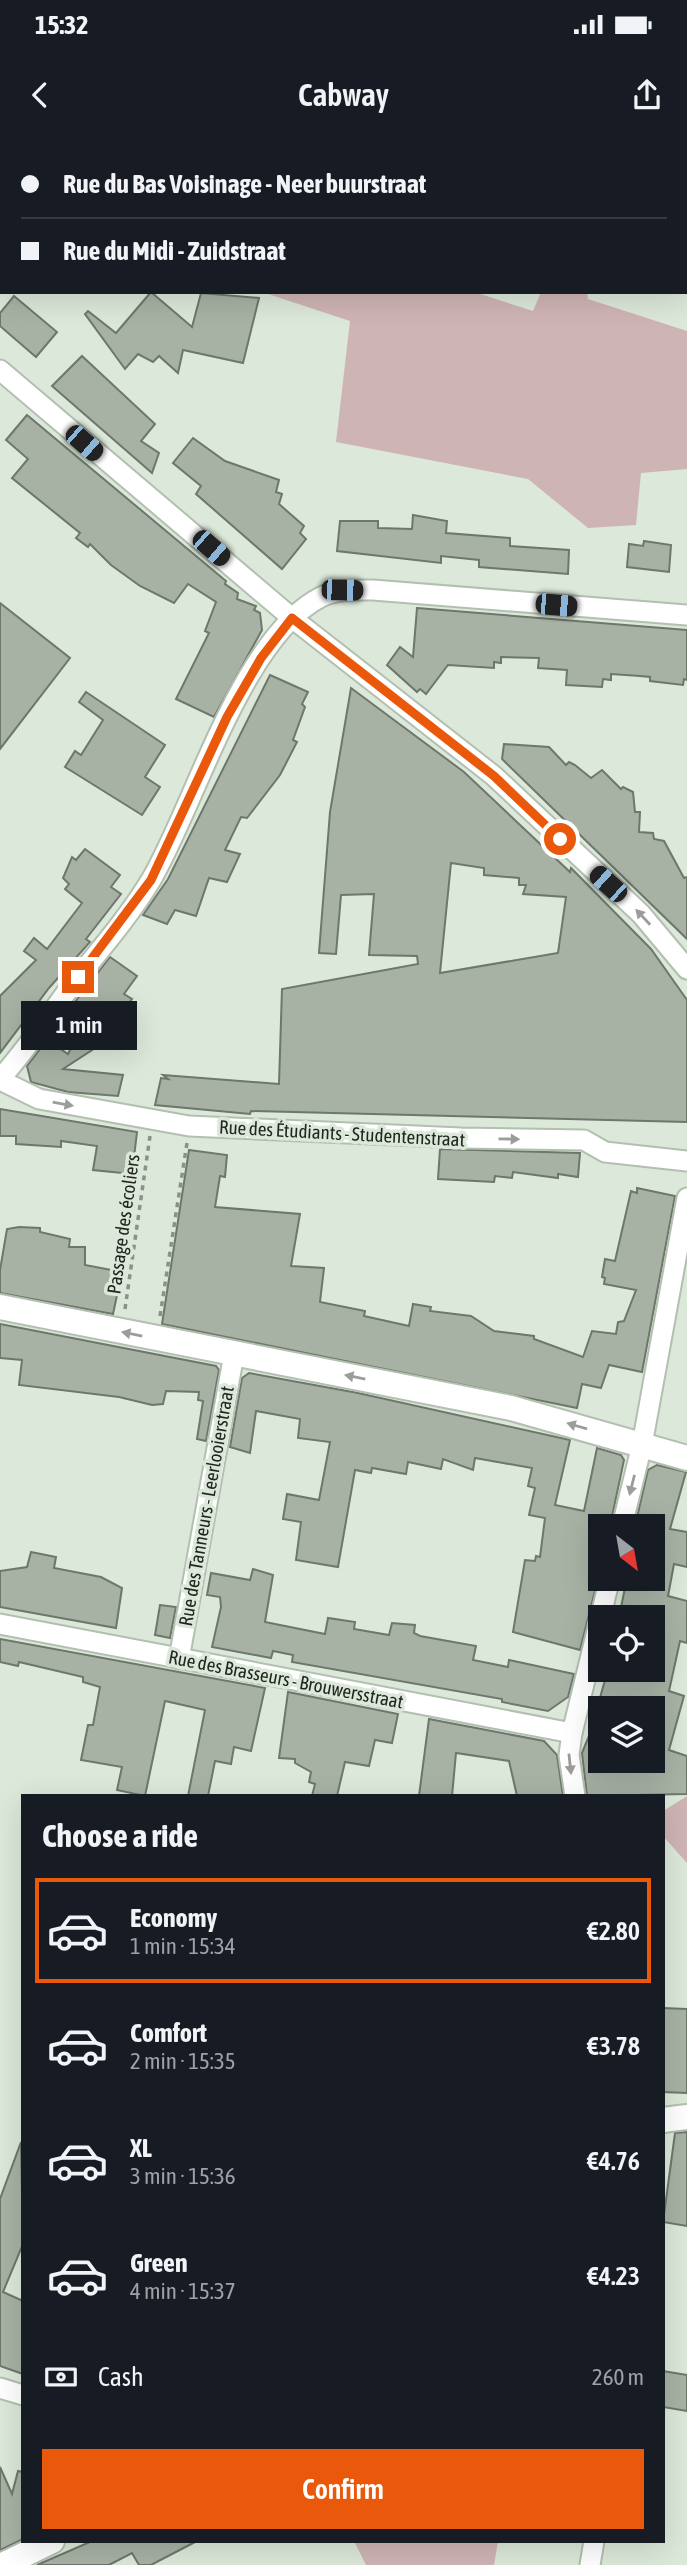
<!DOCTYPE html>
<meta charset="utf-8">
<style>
:root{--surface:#171b24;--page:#242831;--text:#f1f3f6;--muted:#9ea1a6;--line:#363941;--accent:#ea580c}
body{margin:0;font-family:"Asap Condensed",sans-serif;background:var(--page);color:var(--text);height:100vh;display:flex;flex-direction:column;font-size:26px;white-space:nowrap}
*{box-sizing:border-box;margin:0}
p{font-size:23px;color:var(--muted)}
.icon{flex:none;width:38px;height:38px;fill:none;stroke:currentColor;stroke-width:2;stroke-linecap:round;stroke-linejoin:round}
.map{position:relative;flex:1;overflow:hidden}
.side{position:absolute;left:21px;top:1654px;width:644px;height:749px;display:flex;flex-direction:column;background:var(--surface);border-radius:0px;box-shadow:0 7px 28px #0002}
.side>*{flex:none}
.hud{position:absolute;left:0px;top:0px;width:688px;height:154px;box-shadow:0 7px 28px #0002;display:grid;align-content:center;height:154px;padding:0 21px;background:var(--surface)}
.needle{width:46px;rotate:149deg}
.fabs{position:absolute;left:588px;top:1374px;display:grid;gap:14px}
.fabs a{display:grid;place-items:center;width:77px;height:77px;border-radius:0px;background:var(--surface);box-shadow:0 7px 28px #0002;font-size:35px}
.end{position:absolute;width:32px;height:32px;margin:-16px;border:9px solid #ea580c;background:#fff;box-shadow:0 0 0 4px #fff}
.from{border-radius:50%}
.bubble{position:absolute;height:49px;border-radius:0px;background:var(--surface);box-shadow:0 7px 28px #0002;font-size:23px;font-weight:600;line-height:49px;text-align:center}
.car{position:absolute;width:21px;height:42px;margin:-21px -10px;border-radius:9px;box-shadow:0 0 5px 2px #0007;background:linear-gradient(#222 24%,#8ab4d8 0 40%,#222 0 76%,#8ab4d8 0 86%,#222 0)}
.hud b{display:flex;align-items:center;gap:24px;height:66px;font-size:26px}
.hud b+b{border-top:2px solid var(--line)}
.hud i{width:18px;height:18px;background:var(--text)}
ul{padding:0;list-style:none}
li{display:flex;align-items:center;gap:21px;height:105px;margin:0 14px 10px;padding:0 7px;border:4px solid transparent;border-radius:0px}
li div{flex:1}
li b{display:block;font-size:26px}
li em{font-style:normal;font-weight:600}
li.on{border-color:var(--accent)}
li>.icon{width:63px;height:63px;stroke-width:1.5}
h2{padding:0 21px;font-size:32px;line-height:84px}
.pay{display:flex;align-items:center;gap:18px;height:77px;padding:0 21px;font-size:26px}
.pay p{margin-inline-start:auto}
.button{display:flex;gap:14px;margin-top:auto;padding:14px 21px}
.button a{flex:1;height:80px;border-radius:0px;background:var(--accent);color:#fff;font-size:28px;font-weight:600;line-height:80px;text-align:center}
.status{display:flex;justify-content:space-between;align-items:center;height:49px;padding:0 35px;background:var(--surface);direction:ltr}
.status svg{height:19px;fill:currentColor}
header{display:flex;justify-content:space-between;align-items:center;height:91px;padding:0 21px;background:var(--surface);font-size:32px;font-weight:600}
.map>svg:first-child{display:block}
.green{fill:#cfb4b5}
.building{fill:#a7b2a5;stroke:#6d776b;stroke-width:2;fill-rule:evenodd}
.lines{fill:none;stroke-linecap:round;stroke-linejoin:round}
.minor-casing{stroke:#b3bfb1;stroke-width:23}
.tertiary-casing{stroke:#b3bfb1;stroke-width:28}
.path{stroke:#899288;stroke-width:3.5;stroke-dasharray:5 5;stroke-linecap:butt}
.minor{stroke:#fff;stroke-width:19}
.tertiary{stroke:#fff;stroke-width:24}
.oneway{fill:#9c9d9b}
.route{stroke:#ea580c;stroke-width:9}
.labels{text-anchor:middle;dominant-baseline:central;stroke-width:7;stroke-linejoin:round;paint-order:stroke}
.street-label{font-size:19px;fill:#222621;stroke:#dce8da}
</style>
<div class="status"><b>15:32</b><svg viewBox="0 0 49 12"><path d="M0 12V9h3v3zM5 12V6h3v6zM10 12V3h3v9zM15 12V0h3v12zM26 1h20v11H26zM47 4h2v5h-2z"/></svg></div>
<header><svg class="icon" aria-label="back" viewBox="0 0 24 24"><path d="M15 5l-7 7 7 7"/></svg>Cabway<svg class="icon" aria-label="share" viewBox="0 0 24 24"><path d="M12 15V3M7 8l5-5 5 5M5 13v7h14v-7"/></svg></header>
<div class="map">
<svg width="687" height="2425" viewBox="0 0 687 2425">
<rect width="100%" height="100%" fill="#dce8da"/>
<g class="green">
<path d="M262 152H474L533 171 541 152H587L588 159 687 191V329L641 333 636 385 588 388 528 339 336 302 350 181Z"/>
<path d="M687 1656V1723L663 1696V1671Z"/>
<path d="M354 2401H498L494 2425H366Z"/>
</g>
<g class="building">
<path d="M151 152 192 187 201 153 259 158 243 223 183 210 178 233 159 216 153 222 138 214 125 229 85 174 88 171 116 193Z"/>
<path d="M14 156 57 192 36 217 0 186V173Z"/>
<path d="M82 216 155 284 141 301 159 313 152 333 52 246Z"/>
<path d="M27 275 226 441 225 444 238 453 237 459 256 466 254 470 260 473 262 490 214 577 176 559 209 493 205 491 216 462 188 444 174 463 140 446 111 425 90 404 88 407 76 398 80 393 12 338 28 319 6 300Z"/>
<path d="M193 298 225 321 279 340 276 352 282 354 279 364 304 386 300 393 306 399 282 429 196 354 201 346 173 323Z"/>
<path d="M413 375 447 381 446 393 510 398V406L569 410 568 434 479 427V420L441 416V423L337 411 340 381H378V388L412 389Z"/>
<path d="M644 401 671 405 669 432 627 427 629 404 643 406Z"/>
<path d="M0 463 70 518 0 609Z"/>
<path d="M417 468 687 490V540L684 539 683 545 650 541V537L640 536 611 534V540L603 539 602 547 566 545 567 530 538 528 539 518 501 517V523L494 522V528L448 525 426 554 420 549 417 552 387 525 400 507 413 517Z"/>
<path d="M270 535 308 552 302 564 305 567 293 600 297 602 280 635 247 678 241 677 225 710 240 714 227 742 209 738 196 776 175 770 167 784 143 775 168 739Z"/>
<path d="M351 548 464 632 570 732 571 728 651 809 687 860V982L251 971 250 974 155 965 161 938 168 939 163 935 279 944 282 849 418 824 417 816 369 815 374 754 341 755 336 814 319 813 330 672ZM451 723 484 728V735L519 738V745H526L523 754 566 757 558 813 440 833Z"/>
<path d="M86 552 165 605 145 637 160 647 142 675 65 627 75 611 81 615 103 580 79 562Z"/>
<path d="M504 604 549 607 566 625 569 622 575 625 591 638 602 630 621 649 623 647 633 652 635 672H640L639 692 653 693 654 699 664 701 684 738 687 737V799L502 619Z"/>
<path d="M85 709 120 735 111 747 121 754 86 799 90 802 49 848 0 913V856L36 820 24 811 34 798 47 809 82 763 65 749 69 744 63 738 72 717 76 720Z"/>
<path d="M110 817 137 836 124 854 132 859 112 886 115 889 106 901 63 929 123 935 118 956 68 952 31 942 27 926 47 900 68 914 84 884 68 871Z"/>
<path d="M0 969 137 992 132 1034 93 1030 97 1006 61 1001V1007L16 1004V996H0Z"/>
<path d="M440 1009 580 1013 578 1037 558 1034V1038L513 1032 512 1038 495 1036 494 1042 438 1039Z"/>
<path d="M189 1010 227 1015 225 1037 220 1036 215 1067 300 1074 291 1126 324 1128 320 1162 365 1171 364 1176 409 1186 413 1164 431 1167 430 1171 471 1176 494 1191 534 1196V1199L583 1217 592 1191 616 1194 618 1182 624 1181 636 1150 604 1144 605 1138 602 1137 605 1119 615 1121 631 1051 637 1053V1048L675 1056 642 1232 609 1225 601 1248 582 1244 577 1268 162 1184Z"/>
<path d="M19 1087 40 1088V1092L70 1099 69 1107H85V1125L122 1132 113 1174 0 1153V1130L7 1089Z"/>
<path d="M0 1184 216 1226 219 1230 206 1301 197 1299 203 1261 198 1260 199 1252 166 1251 163 1264 152 1265 119 1257 19 1245 22 1220 0 1218Z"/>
<path d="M249 1233 358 1253 570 1300 555 1365 584 1371 597 1308 621 1315 624 1320 610 1386H600V1431L580 1510 513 1492 525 1420 535 1421 536 1416 540 1417 545 1378 529 1375 535 1348 528 1346 532 1328 475 1318 473 1330 443 1319 441 1329 408 1322 406 1334 372 1328 371 1333 355 1330 338 1427 296 1420 301 1382 283 1379 287 1354 319 1360 330 1302 298 1298 300 1279 256 1271 250 1313 230 1307 242 1238Z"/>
<path d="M657 1325 686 1332 670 1389 687 1392V1427L674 1424 668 1456 687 1461V1503L680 1501 669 1551 684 1556 669 1610 687 1616V1654L587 1656 582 1613 600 1569V1620H653V1568H597L608 1530H653V1477H619L627 1438H653V1386H635L648 1330Z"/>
<path d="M31 1412 56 1417 54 1428 101 1437 122 1448 116 1488 0 1467V1431L27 1427Z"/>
<path d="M253 1429 273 1435 265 1482 325 1494 328 1478 355 1482 354 1489 389 1495 392 1483 415 1485 414 1493 420 1496 476 1506 473 1520 508 1527 509 1520 574 1534 568 1557 548 1571 502 1562V1559L292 1522 293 1515 273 1511 271 1518 212 1507 221 1467 220 1457 207 1455 211 1433 250 1440Z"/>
<path d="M160 1465 176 1467 170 1498 155 1495Z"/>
<path d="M0 1499 265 1548 251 1611 234 1607 231 1624 215 1621 208 1656H188L205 1570 165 1561 145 1656 117 1650 122 1627 81 1620 88 1585H93L100 1547 83 1542V1537L19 1522 18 1526 0 1522Z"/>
<path d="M288 1552 398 1574 392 1603 375 1600 369 1626 345 1622 337 1656H312L315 1644 309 1642 311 1632 295 1623V1619L279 1618Z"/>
<path d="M429 1579 544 1601 557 1615 563 1656H517L509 1621 456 1613 452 1656H419Z"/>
<path d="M663 1868 687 1869V1953L663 1952Z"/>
<path d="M687 1992V2086L663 2082 675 1993Z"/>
<path d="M21 2002 23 2104 3 2152 23 2161V2234L0 2226V2059Z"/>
<path d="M663 2231 687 2235V2271L663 2267Z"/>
<path d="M0 2327 12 2354 18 2331 23 2332V2399L0 2410Z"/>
<path d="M92 2401H197L151 2425H139L132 2413 109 2425H37Z"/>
</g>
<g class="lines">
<g class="minor-casing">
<g id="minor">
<path d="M0 230 292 478 494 636 641 774 687 829"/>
<path d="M0 939C26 910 48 877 71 846 98 812 128 778 151 740 195 665 242 497 321 457 337 449 354 450 373 450L687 475"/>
<path d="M0 940 39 959 189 986 461 998 584 1000 605 1012 687 1021"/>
<path d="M622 1386 642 1305 687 1058"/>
<path d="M0 1484 572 1593"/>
<path d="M179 1519 234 1214"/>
<path d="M575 1656 569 1615 572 1593 610 1438"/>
<path d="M0 2248 23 2255"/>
<path d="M590 2425 594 2401"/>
</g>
</g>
<g class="tertiary-casing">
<g id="tertiary">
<path d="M0 1167 511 1268 687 1318"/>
<path d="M663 1980 687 1977"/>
<path d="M3 2425 52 2401"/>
</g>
</g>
<g class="path">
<path d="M125 1169 150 996"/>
<path d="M160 1176 187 1003"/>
</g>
<use href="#minor" class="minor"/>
<use href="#tertiary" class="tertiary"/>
</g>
<defs><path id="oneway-solid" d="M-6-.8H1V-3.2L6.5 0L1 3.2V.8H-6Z" transform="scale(1.75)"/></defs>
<g class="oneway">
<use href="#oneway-solid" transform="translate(643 777) rotate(-133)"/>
<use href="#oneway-solid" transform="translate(63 964) rotate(10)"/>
<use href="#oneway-solid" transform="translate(509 999) rotate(1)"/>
<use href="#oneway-solid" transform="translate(132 1194) rotate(-169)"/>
<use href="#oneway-solid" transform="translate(355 1237) rotate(-169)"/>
<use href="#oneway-solid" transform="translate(577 1286) rotate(-164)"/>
<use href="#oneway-solid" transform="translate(632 1345) rotate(104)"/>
<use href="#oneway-solid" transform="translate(570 1624) rotate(84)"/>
</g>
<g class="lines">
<path class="route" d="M78 837 151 740 227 577 261 518 292 478 494 636 560 699"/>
</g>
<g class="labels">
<g class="street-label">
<text transform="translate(342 993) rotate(3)">Rue des Étudiants - Studentenstraat</text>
<text transform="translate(123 1084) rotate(-82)">Passage des écoliers</text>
<text transform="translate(206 1366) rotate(-80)">Rue des Tanneurs - Leerlooierstraat</text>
<text transform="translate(286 1539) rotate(11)">Rue des Brasseurs - Brouwersstraat</text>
</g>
</g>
</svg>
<div class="fabs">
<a><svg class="needle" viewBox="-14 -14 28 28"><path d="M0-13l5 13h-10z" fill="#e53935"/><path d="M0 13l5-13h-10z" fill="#9ea1a6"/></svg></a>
<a><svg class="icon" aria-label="locate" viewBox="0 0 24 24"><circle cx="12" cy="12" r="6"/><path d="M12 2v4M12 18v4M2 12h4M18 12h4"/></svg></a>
<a><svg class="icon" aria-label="layers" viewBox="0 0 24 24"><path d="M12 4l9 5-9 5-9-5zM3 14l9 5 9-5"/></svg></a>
</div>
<i class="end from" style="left:560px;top:699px"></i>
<i class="end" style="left:78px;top:837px"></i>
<div class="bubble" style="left:21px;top:861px;width:116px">1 min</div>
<i class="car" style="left:84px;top:303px;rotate:131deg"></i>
<i class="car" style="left:211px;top:408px;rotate:131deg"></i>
<i class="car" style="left:342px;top:450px;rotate:91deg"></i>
<i class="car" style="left:556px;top:465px;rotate:95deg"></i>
<i class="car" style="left:608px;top:744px;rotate:312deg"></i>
<div class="hud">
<b><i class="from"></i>Rue du Bas Voisinage - Neer buurstraat</b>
<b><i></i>Rue du Midi - Zuidstraat</b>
</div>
<section class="side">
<h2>Choose a ride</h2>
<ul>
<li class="on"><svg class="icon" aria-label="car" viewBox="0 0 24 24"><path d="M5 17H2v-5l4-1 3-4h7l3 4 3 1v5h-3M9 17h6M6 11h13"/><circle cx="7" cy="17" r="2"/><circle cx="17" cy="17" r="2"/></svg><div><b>Economy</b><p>1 min · 15:34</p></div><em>€2.80</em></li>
<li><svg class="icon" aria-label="car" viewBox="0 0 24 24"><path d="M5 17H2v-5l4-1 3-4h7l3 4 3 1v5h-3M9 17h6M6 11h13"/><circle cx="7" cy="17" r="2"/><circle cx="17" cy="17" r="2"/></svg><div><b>Comfort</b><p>2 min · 15:35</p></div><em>€3.78</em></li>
<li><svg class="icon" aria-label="car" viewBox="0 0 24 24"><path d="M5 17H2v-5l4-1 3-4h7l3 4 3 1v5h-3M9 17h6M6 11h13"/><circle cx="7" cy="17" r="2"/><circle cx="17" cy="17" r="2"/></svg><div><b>XL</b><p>3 min · 15:36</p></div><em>€4.76</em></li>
<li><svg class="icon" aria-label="car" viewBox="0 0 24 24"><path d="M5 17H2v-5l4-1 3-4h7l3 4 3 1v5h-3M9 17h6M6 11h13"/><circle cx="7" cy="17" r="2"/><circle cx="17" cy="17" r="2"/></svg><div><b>Green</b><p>4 min · 15:37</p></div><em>€4.23</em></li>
</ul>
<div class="pay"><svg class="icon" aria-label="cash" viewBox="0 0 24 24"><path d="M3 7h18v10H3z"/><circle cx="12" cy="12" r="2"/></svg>Cash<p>260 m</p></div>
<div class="button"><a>Confirm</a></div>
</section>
</div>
